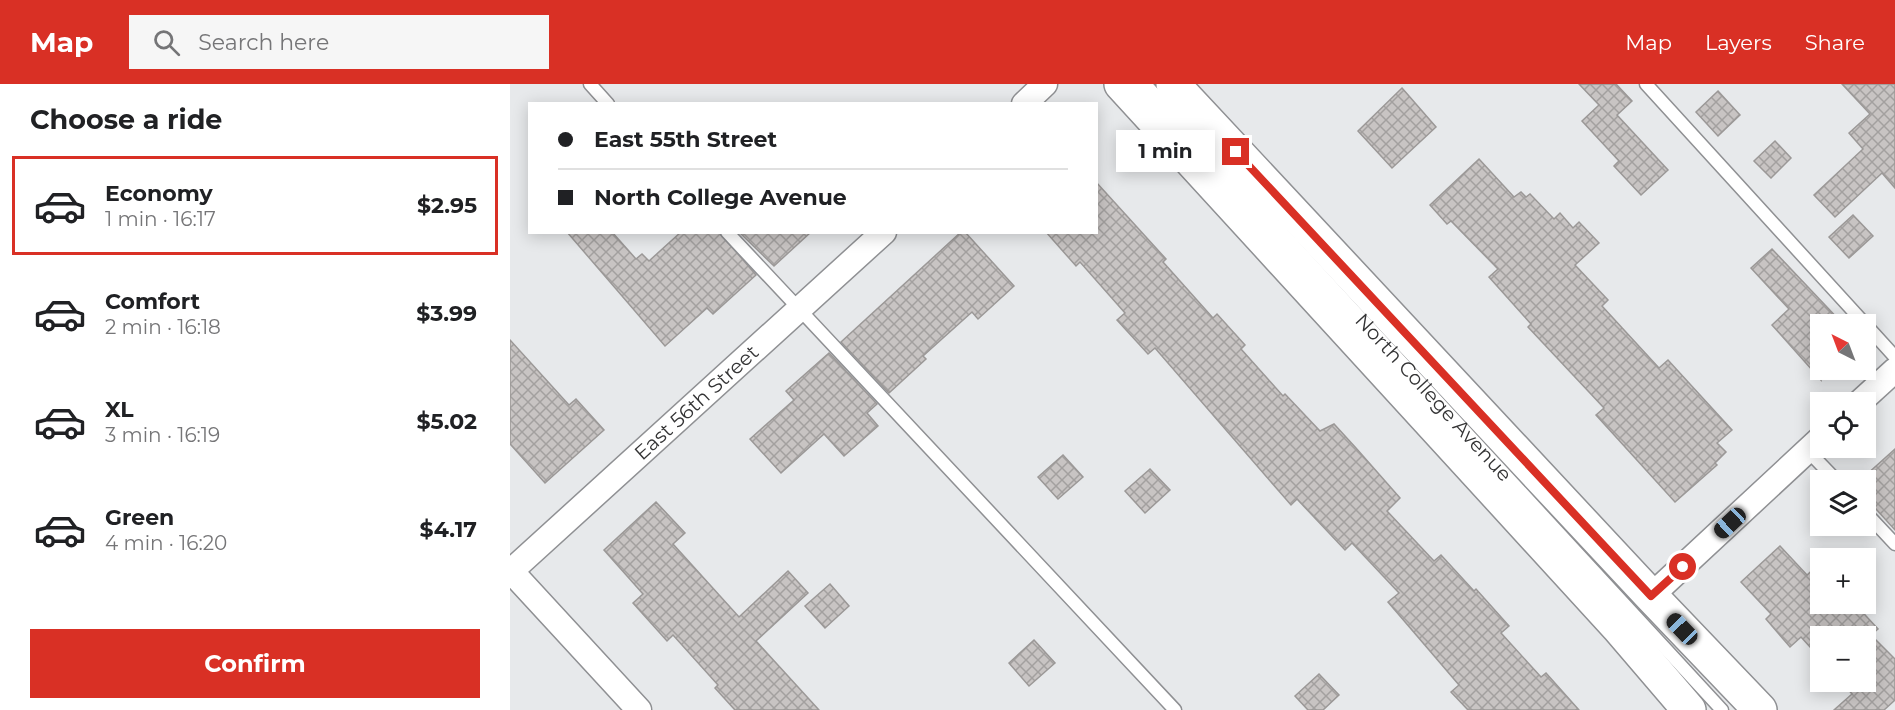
<!DOCTYPE html>
<meta charset="utf-8">
<style>
:root{--surface:#fff;--page:#f6f6f6;--text:#202124;--muted:#757577;--line:#e0e0e0;--accent:#d93025}
body{margin:0;font-family:Montserrat,sans-serif;background:var(--page);color:var(--text);height:100vh;display:flex;flex-direction:column;font-size:22px;white-space:nowrap}
*{box-sizing:border-box;margin:0}
p{font-size:20px;color:var(--muted)}
.icon{flex:none;width:33px;height:33px;fill:none;stroke:currentColor;stroke-width:2;stroke-linecap:round;stroke-linejoin:round}
.map{position:relative;flex:1;overflow:hidden}
.details{display:flex;flex-direction:column;background:var(--surface);width:510px}
.details>*{flex:none}
.top-card{position:absolute;left:18px;top:18px;width:570px;height:132px;border-radius:0px;box-shadow:0 3px 15px #0003;display:grid;align-content:center;height:132px;padding:0 30px;background:var(--surface)}
.needle{width:39px;rotate:318deg}
.tools{position:absolute;left:1300px;top:230px;display:grid;gap:12px}
.tools a{display:grid;place-items:center;width:66px;height:66px;border-radius:0px;background:var(--surface);box-shadow:0 3px 15px #0003;font-size:30px}
.end{position:absolute;width:27px;height:27px;margin:-14px;border:8px solid #d93025;background:#fff;box-shadow:0 0 0 3px #fff}
.from{border-radius:50%}
.bubble{position:absolute;height:42px;border-radius:0px;background:var(--surface);box-shadow:0 3px 15px #0003;font-size:20px;font-weight:700;line-height:42px;text-align:center}
.car{position:absolute;width:18px;height:36px;margin:-18px -9px;border-radius:8px;box-shadow:0 0 4px 2px #0007;background:linear-gradient(#222 24%,#8ab4d8 0 40%,#222 0 76%,#8ab4d8 0 86%,#222 0)}
.top-card b{display:flex;align-items:center;gap:21px;height:57px;font-size:22px}
.top-card b+b{border-top:2px solid var(--line)}
.top-card i{width:15px;height:15px;background:var(--text)}
ul{padding:0;list-style:none}
li{display:flex;align-items:center;gap:18px;height:99px;margin:0 12px 9px;padding:0 18px;border:3px solid transparent;border-radius:0px}
li div{flex:1}
li b{display:block;font-size:22px}
li em{font-style:normal;font-weight:700}
li.selected{border-color:var(--accent)}
li>.icon{width:54px;height:54px;stroke-width:1.5}
h2{padding:0 30px;font-size:27px;line-height:72px}
.button{display:flex;gap:12px;margin-top:auto;padding:12px 30px}
.button a{flex:1;height:69px;border-radius:0px;background:var(--accent);color:#fff;font-size:24px;font-weight:700;line-height:69px;text-align:center}
header{display:flex;align-items:center;gap:36px;box-sizing:border-box;height:84px;padding:0 30px;background:var(--accent);color:#fff}
header strong{font-size:28px}
nav{display:flex;gap:33px;margin-inline-start:auto;font-size:21px}
.search{width:420px;height:54px;background:var(--page);display:flex;align-items:center;gap:15px;box-sizing:border-box;padding:0 21px;border-radius:0px;color:var(--muted);font-size:22px}
main{display:flex;flex:1;min-height:0}
.map>svg:first-child{display:block}
.building{fill:url(#building-cross-hatch);stroke:#9b9897;stroke-width:1.5}
.lines{fill:none;stroke-linecap:round;stroke-linejoin:round}
.service-casing{stroke:#8f9093;stroke-width:15}
.minor-casing{stroke:#8f9093;stroke-width:27}
.secondary-casing{stroke:#8f9093;stroke-width:36}
.service{stroke:#fff;stroke-width:12}
.minor{stroke:#fff;stroke-width:24}
.secondary{stroke:#fff;stroke-width:33}
.route{stroke:#d93025;stroke-width:8}
.labels{text-anchor:middle;dominant-baseline:central;stroke-width:4.5;stroke-linejoin:round;paint-order:stroke}
.street-label{font-size:20px;fill:#343435;stroke:#fff}
</style>
<header>
<strong>Map</strong>
<div class="search"><svg class="icon" aria-label="search" viewBox="0 0 24 24"><circle cx="10" cy="10" r="6"/><path d="M15 15l6 6"/></svg>Search here</div>
<nav><a>Map</a><a>Layers</a><a>Share</a></nav>
</header>
<main>
<section class="details">
<h2>Choose a ride</h2>
<ul>
<li class="selected"><svg class="icon" aria-label="car" viewBox="0 0 24 24"><path d="M5 17H2v-5l4-1 3-4h7l3 4 3 1v5h-3M9 17h6M6 11h13"/><circle cx="7" cy="17" r="2"/><circle cx="17" cy="17" r="2"/></svg><div><b>Economy</b><p>1 min · 16:17</p></div><em>$2.95</em></li>
<li><svg class="icon" aria-label="car" viewBox="0 0 24 24"><path d="M5 17H2v-5l4-1 3-4h7l3 4 3 1v5h-3M9 17h6M6 11h13"/><circle cx="7" cy="17" r="2"/><circle cx="17" cy="17" r="2"/></svg><div><b>Comfort</b><p>2 min · 16:18</p></div><em>$3.99</em></li>
<li><svg class="icon" aria-label="car" viewBox="0 0 24 24"><path d="M5 17H2v-5l4-1 3-4h7l3 4 3 1v5h-3M9 17h6M6 11h13"/><circle cx="7" cy="17" r="2"/><circle cx="17" cy="17" r="2"/></svg><div><b>XL</b><p>3 min · 16:19</p></div><em>$5.02</em></li>
<li><svg class="icon" aria-label="car" viewBox="0 0 24 24"><path d="M5 17H2v-5l4-1 3-4h7l3 4 3 1v5h-3M9 17h6M6 11h13"/><circle cx="7" cy="17" r="2"/><circle cx="17" cy="17" r="2"/></svg><div><b>Green</b><p>4 min · 16:20</p></div><em>$4.17</em></li>
</ul>
<div class="button"><a>Confirm</a></div>
</section>
<div class="map">
<svg width="1385" height="626" viewBox="0 0 1385 626">
<defs>
<pattern id="building-cross-hatch" width="8" height="8" patternUnits="userSpaceOnUse" patternTransform="scale(1.5)"><rect width="8" height="8" fill="#c8c4c3"/><path d="M0 0l8 8M0 8l8-8" fill="none" stroke="#a3a09f"/></pattern>
</defs>
<rect width="100%" height="100%" fill="#e7e9eb"/>
<g class="building">
<path d="M1069 0H1106L1122 17 1107 31 1158 86 1131 111 1104 82 1109 77 1072 37 1089 21Z"/>
<path d="M1332 0H1385V104L1372 89 1325 133 1304 111 1353 65 1339 49 1360 30Z"/>
<path d="M892 4 926 43 882 84 848 47Z"/>
<path d="M1208 7 1230 31 1208 52 1186 28Z"/>
<path d="M1265 57 1281 74 1261 94 1244 77Z"/>
<path d="M969 75 1004 113 1011 108 1016 113 1020 110 1044 135 1050 129 1063 144 1069 138 1089 159 1065 181 1098 216 1092 222 1149 284 1158 276 1222 346 1207 359 1216 368 1205 379 1207 381 1165 418 1086 331 1094 324 1018 243 1021 240 979 193 988 185 941 137 937 140 920 121Z"/>
<path d="M586 98 656 175 653 178 703 234 707 230 735 261 731 265 773 312 775 310 810 347 824 340 846 364 890 414 877 427 924 477 931 471 964 507 966 505 999 542 991 549 1031 593 1036 589 1069 626H958L941 608 949 601 878 518 889 509 842 459 835 466 787 415 781 421 645 264 638 270 607 236 615 229 570 178 566 182 536 148H586Z"/>
<path d="M1343 131 1363 152 1339 174 1319 153Z"/>
<path d="M57 148H102L126 175 132 170 139 177 171 148H209L246 191 203 230 197 224 155 262Z"/>
<path d="M229 148H301L264 182Z"/>
<path d="M451 148H455L504 202 468 235 462 228 413 272 416 275 379 309 331 258Z"/>
<path d="M1262 165 1333 240H1311V296L1262 241 1279 225 1241 184Z"/>
<path d="M0 256 59 321 66 315 94 346 35 399 0 360Z"/>
<path d="M319 269 367 320 357 329 368 342 334 372 314 350 271 389 240 355 284 316 276 307Z"/>
<path d="M1385 365V446L1356 414V391Z"/>
<path d="M553 371 573 393 548 415 528 393Z"/>
<path d="M640 385 660 406 635 429 615 407Z"/>
<path d="M146 418 175 449 163 460 229 533 278 487 298 509 246 557 309 626H225L205 604 208 601 163 551 157 557 123 519 133 510 94 466Z"/>
<path d="M1270 462 1297 491 1311 478V519H1344L1368 545 1361 551 1385 575V616L1374 626H1324L1342 610 1331 597H1356V552H1311V575L1291 553 1280 563 1256 535 1261 530 1231 498Z"/>
<path d="M320 500 339 522 315 544 295 522Z"/>
<path d="M524 556 545 579 519 602 499 579Z"/>
<path d="M809 590 829 611 813 626H798L785 612Z"/>
</g>
<g class="lines">
<g class="service-casing">
<g id="service">
<path d="M80 0 98 20"/>
<path id="s1" d="M635 0 1212 626"/>
<path d="M1136 0 1355 240"/>
<path d="M217 148 665 626"/>
<path d="M1356 241 1385 273"/>
<path d="M1298 367 1326 396"/>
<path d="M1356 429 1385 460"/>
</g>
</g>
<g class="minor-casing">
<g id="minor">
<path d="M514 20 535 0"/>
<path d="M1350 318 1385 286"/>
<path d="M0 486 129 626"/>
<path id="s2" d="M0 488 374 148"/>
<path d="M1141 512 1311 354"/>
</g>
</g>
<g class="secondary-casing">
<g id="secondary">
<path d="M611 0 1108 543 1179 626"/>
<path d="M663 0 1141 512 1250 626"/>
</g>
</g>
<use href="#service" class="service"/>
<use href="#minor" class="minor"/>
<use href="#secondary" class="secondary"/>
</g>
<g class="lines">
<path class="route" d="M726 68 1141 512 1173 483"/>
</g>
<g class="labels">
<g class="street-label">
<text stroke="none"><textPath href="#s1" startOffset="426">North College Avenue</textPath></text>
<text stroke="none"><textPath href="#s2" startOffset="252">East 56th Street</textPath></text>
</g>
</g>
</svg>
<div class="tools">
<a><svg class="needle" viewBox="-14 -14 28 28"><path d="M0-13l5 13h-10z" fill="#e53935"/><path d="M0 13l5-13h-10z" fill="#757577"/></svg></a>
<a><svg class="icon" aria-label="locate" viewBox="0 0 24 24"><circle cx="12" cy="12" r="6"/><path d="M12 2v4M12 18v4M2 12h4M18 12h4"/></svg></a>
<a><svg class="icon" aria-label="layers" viewBox="0 0 24 24"><path d="M12 4l9 5-9 5-9-5zM3 14l9 5 9-5"/></svg></a>
<a>+</a>
<a>−</a>
</div>
<i class="end from" style="left:1173px;top:483px"></i>
<i class="end" style="left:726px;top:68px"></i>
<div class="bubble" style="left:606px;top:46px;width:99px">1 min</div>
<i class="car" style="left:1220px;top:439px;rotate:227deg"></i>
<i class="car" style="left:1172px;top:545px;rotate:316deg"></i>
<div class="top-card">
<b><i class="from"></i>East 55th Street</b>
<b><i></i>North College Avenue</b>
</div>
</div>
</main>
